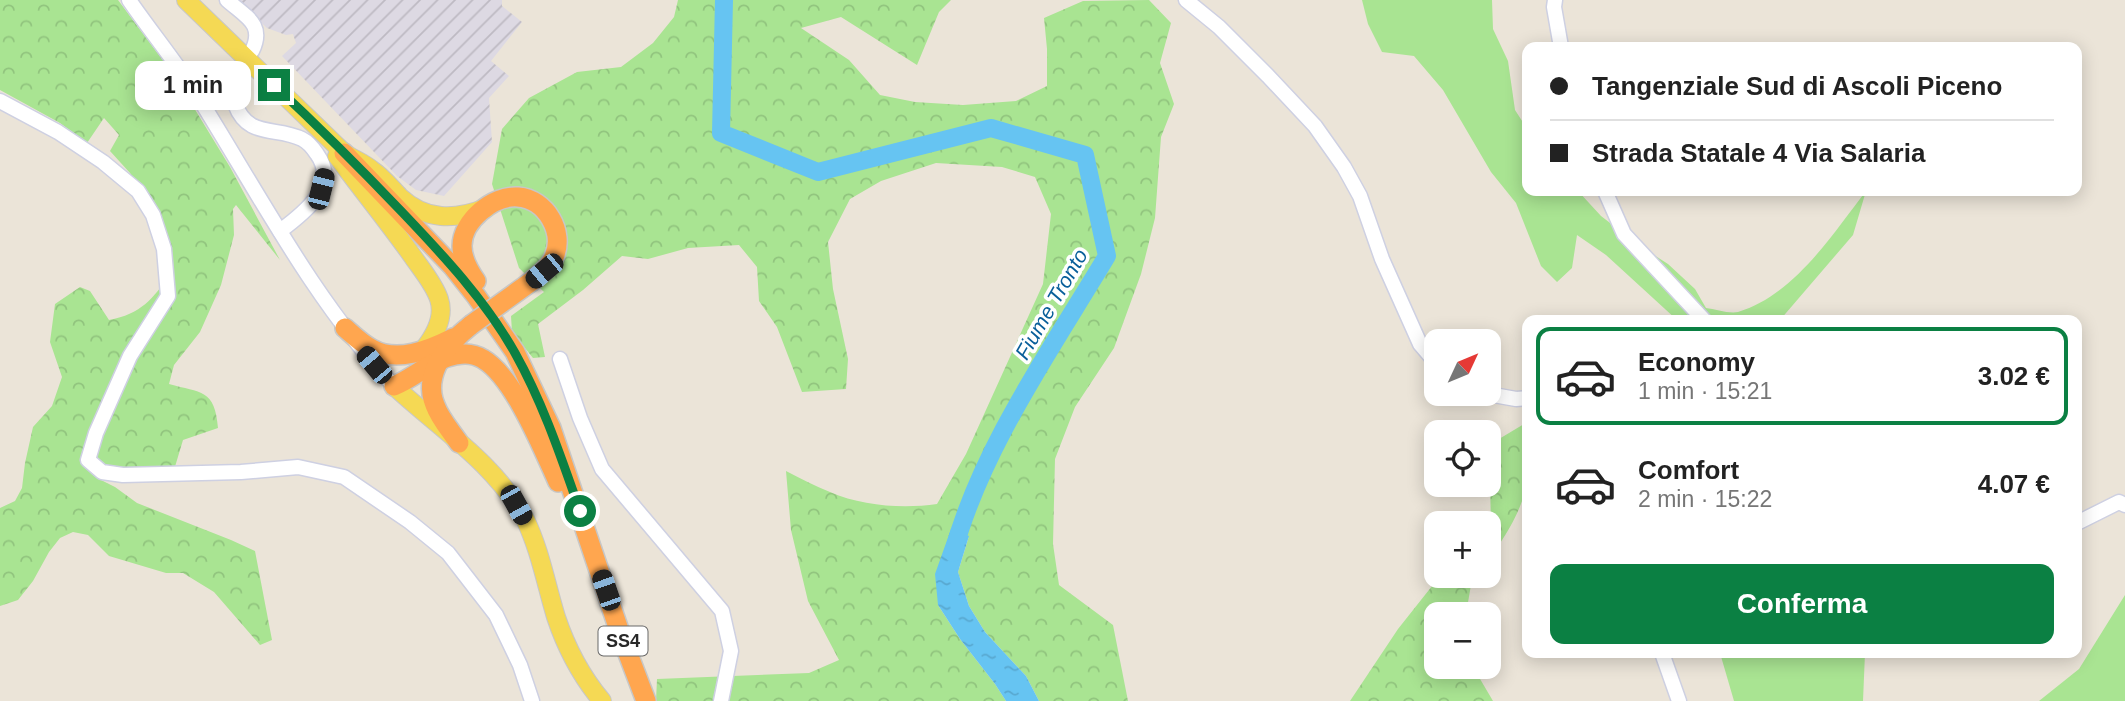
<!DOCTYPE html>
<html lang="it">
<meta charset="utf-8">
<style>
:root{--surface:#fff;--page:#f6f6f6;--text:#222;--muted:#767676;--line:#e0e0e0;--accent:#0b8043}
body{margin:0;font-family:Arial,sans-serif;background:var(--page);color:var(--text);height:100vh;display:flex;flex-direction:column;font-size:26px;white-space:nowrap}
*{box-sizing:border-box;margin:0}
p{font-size:23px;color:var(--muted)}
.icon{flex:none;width:38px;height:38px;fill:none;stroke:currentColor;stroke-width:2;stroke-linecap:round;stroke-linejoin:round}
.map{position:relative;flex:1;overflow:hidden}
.sheet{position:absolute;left:1522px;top:315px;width:560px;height:343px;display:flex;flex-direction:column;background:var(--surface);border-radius:14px;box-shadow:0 4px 18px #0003}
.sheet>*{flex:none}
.top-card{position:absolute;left:1522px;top:42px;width:560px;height:154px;border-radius:14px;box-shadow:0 4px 18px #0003;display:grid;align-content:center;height:154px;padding:0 28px;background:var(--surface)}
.needle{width:46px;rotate:46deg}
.tools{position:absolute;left:1424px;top:329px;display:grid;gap:14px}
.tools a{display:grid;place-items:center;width:77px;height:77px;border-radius:14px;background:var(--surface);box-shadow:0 4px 18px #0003;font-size:35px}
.end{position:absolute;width:32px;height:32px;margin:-16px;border:9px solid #0b8043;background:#fff;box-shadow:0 0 0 4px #fff}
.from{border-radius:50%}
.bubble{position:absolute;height:49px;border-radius:14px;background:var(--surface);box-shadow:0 4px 18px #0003;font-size:23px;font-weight:700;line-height:49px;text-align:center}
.car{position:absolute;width:21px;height:42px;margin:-21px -10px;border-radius:9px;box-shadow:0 0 5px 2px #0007;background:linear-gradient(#222 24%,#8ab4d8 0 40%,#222 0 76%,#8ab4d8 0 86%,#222 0)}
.top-card b{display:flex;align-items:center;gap:24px;height:66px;font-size:26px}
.top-card b+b{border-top:2px solid var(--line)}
.top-card i{width:18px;height:18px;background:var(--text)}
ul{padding:12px 0 0;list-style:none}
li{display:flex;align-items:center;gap:21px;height:98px;margin:0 14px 10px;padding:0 14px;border:4px solid transparent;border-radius:14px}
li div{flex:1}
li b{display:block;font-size:26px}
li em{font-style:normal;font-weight:700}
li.selected{border-color:var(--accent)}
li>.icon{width:63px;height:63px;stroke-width:1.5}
.cta{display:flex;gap:14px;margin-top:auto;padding:14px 28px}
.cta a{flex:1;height:80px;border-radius:14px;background:var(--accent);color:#fff;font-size:28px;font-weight:700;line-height:80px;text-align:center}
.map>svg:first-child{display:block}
.industrial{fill:url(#industrial-furrows)}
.grass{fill:#a9e492}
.forest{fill:url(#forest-crowns)}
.water{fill:url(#water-ripples)}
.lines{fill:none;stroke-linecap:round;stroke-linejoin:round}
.river{stroke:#66c4f2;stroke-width:18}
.minor-casing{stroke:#ced0e2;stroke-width:17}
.major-casing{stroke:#c7c7c7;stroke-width:20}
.highway-casing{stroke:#c7c7c7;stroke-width:22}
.minor{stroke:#fff;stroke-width:14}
.major{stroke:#f5d954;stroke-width:18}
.highway{stroke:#ffa64f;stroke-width:19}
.highway-bridge-casing{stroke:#c7c7c7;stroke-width:22;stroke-linecap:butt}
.highway-bridge{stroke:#ffa64f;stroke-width:19}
.route{stroke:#0b8043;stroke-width:9}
.labels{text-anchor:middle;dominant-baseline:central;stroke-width:7;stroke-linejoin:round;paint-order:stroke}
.shield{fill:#fff;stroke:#686868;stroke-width:2}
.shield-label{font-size:18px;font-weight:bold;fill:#282828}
.water-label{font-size:21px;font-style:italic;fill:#095f9a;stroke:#fff}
</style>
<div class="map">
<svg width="2125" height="701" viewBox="0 0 2125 701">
<defs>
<pattern id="industrial-furrows" width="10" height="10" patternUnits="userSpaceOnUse" patternTransform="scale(1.75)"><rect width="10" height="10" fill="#ddd9e3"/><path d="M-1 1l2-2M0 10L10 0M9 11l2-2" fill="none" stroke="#bebac3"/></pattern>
<pattern id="forest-crowns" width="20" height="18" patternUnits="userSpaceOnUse" patternTransform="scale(1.75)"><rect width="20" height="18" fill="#a9e492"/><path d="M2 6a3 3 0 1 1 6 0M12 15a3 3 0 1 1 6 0" fill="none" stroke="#91c47e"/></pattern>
<pattern id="water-ripples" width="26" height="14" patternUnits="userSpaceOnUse" patternTransform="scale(1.75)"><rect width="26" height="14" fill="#66c4f2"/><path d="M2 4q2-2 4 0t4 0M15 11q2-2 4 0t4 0" fill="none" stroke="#58a8d0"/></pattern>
</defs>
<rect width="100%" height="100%" fill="#ebe4d8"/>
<path class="industrial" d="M237 0H502V6L522 22 491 61 509 76 489 98 492 142 444 196 416 190 397 176 282 56 296 43 293 34 286 35 267 28Z"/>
<g class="grass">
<path d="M1362 0H1492L1493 29 1508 61 1515 110 1528 130V191H1578L1601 216 1640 246 1668 264 1695 289 1706 308C1715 309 1729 314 1738 312 1794 295 1832 235 1866 191L1853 235 1780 320H1677L1606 255 1577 235 1572 268 1557 282 1541 266 1516 203 1491 172 1443 90 1414 56 1382 52 1368 24Z"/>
<path d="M2125 595V701H2039L2079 669Z"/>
<path d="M1720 653H1865L1863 701H1734Z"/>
</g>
<g class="forest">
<path d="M0 0H118L174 75 230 167 280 260 236 205 233 209 234 235 221 285 200 332 174 365 169 384C201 393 215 389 218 428L183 440 174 470 113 468 101 480 115 487 137 503 231 540 255 551 272 640 260 645 214 592 183 573H166L109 556 88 535 73 532 60 538 49 552 33 581 18 600 0 606V508L15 501 22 488 25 463 33 427 52 406 62 377 50 342 55 304 80 287 90 291 109 320C141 314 153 299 170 274L157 216 130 173 110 151 119 135 104 118 87 143 60 123 0 90Z"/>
<path d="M678 0H951L939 12 917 65 841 17 801 28 849 60 880 95 915 102 963 105 1016 101 1047 86V49L1044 18 1083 1 1149 0 1171 23 1160 63 1174 104 1161 137 1155 218 1141 274 1114 348 1075 407 1055 459 1053 544 1059 585 1113 625 1128 701H1039L1026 676 985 632 969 606 958 572 969 536 938 605 960 639 995 684 1006 701H656L657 679 809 673 839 660 808 601 791 530 786 471C800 478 815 486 830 492 862 506 903 509 937 504L966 454 1043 284 1051 214 1035 177 1002 167 936 163 881 181 850 199 828 242 833 289 848 359 846 389 802 392 777 327 759 301 757 267 739 245 688 248 648 259 622 256 583 290 538 324 545 357 533 358 512 332 511 316 544 292 519 268 492 184 502 129 529 98 577 72 621 67 653 43 674 17Z"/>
<path d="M1528 420C1528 438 1529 457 1528 475 1525 506 1507 534 1489 559V526L1491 524 1489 445 1524 424Z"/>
<path d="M1440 576H1477L1471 585 1466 614H1437V667H1473L1493 701H1350L1398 629Z"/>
</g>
<path class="water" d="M951 529 969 536 958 572 969 606 985 632 1026 676 1039 701H1006L995 684 960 639 938 605 935 574Z"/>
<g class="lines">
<path class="river" d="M724 0 721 133 818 172 991 128 1085 155 1107 256C1052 348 981 449 953 553"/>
<g class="minor-casing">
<g id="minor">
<path d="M129 0C151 32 176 62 197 95 259 194 314 301 394 386"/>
<path d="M227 0C246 17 265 24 252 51"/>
<path d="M1186 0 1219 27 1268 76 1315 126 1344 167 1360 196 1382 259 1420 344 1437 364"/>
<path d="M1555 0 1554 7 1561 47"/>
<path d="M235 73C232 84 230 93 235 104 248 139 276 126 302 139 308 142 313 148 317 154 340 186 303 214 280 231"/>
<path d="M0 101 58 132 103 162 138 191 153 215 164 249 168 296 130 356 96 433 88 460 102 472 123 475 241 472 298 467 344 477 410 522 448 553 496 615 520 665 532 701"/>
<path d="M1605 191 1624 234 1704 320"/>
<path d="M560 359 580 418 602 469 722 611 731 651 721 701"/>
<path d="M1488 394 1516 399 1528 398"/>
<path d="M2077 523 2119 502 2125 505"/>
<path d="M1662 653 1679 701"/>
</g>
</g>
<g class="major-casing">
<g id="major">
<path d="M186 0 344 153C353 159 364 163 372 170 383 177 391 188 400 197 426 221 455 220 486 208"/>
<path d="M337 156C362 190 389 223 413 257 422 270 434 284 439 299 445 317 435 335 424 349"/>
<path d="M394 386C439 428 495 463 525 519 540 550 546 584 556 617 566 647 581 676 602 701"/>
</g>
</g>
<g class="highway-casing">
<g id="highway">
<path d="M344 153 453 267 476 296 515 352 551 428 619 630 646 701"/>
<path d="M476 281C469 271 462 259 462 246 462 221 493 195 518 197 546 199 565 232 554 257 550 268 540 274 532 281"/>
<path d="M345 328C353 335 362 344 372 349 397 363 429 350 453 338"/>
<path d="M394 386C416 377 432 359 456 355 465 353 475 354 483 359 514 377 543 449 558 482"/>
<path d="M459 443C451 431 440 419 435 405 422 374 448 343 471 325"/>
</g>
</g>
<use href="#minor" class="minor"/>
<use href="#major" class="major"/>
<use href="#highway" class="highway"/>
<g class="highway-bridge-casing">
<path id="highway-bridge" d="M471 325 532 281"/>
</g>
<use href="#highway-bridge" class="highway-bridge"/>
</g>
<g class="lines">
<path class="route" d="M274 85C318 126 361 169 402 212 443 255 486 301 515 353 543 403 561 457 580 511"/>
</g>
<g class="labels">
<rect class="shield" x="598.5" y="626.5" width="49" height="29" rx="5"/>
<g class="shield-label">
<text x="623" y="641">SS4</text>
</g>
<g class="water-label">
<text transform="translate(1051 304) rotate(-60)">Fiume Tronto</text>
</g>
</g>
</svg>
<div class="tools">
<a><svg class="needle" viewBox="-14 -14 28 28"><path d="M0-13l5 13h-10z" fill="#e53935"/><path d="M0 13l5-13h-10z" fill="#767676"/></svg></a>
<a><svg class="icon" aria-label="locate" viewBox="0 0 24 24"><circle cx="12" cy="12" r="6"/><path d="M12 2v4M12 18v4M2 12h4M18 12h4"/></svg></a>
<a>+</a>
<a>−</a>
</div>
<i class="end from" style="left:580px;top:511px"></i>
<i class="end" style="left:274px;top:85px"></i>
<div class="bubble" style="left:135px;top:61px;width:116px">1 min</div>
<i class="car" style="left:321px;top:189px;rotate:14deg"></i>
<i class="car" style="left:544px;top:271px;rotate:230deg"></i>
<i class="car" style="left:374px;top:365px;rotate:320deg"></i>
<i class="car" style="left:516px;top:505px;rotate:151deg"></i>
<i class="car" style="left:606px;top:590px;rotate:341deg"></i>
<div class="top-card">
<b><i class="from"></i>Tangenziale Sud di Ascoli Piceno</b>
<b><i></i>Strada Statale 4 Via Salaria</b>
</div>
<section class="sheet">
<ul>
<li class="selected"><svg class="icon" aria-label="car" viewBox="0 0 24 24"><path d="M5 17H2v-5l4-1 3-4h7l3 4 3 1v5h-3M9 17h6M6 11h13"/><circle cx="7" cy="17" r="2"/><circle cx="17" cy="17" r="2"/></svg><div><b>Economy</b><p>1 min · 15:21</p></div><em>3.02 €</em></li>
<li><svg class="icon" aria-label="car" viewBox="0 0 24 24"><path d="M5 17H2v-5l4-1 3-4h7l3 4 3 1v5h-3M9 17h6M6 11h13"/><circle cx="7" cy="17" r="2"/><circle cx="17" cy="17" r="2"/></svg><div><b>Comfort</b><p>2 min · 15:22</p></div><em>4.07 €</em></li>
</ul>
<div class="cta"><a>Conferma</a></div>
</section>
</div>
